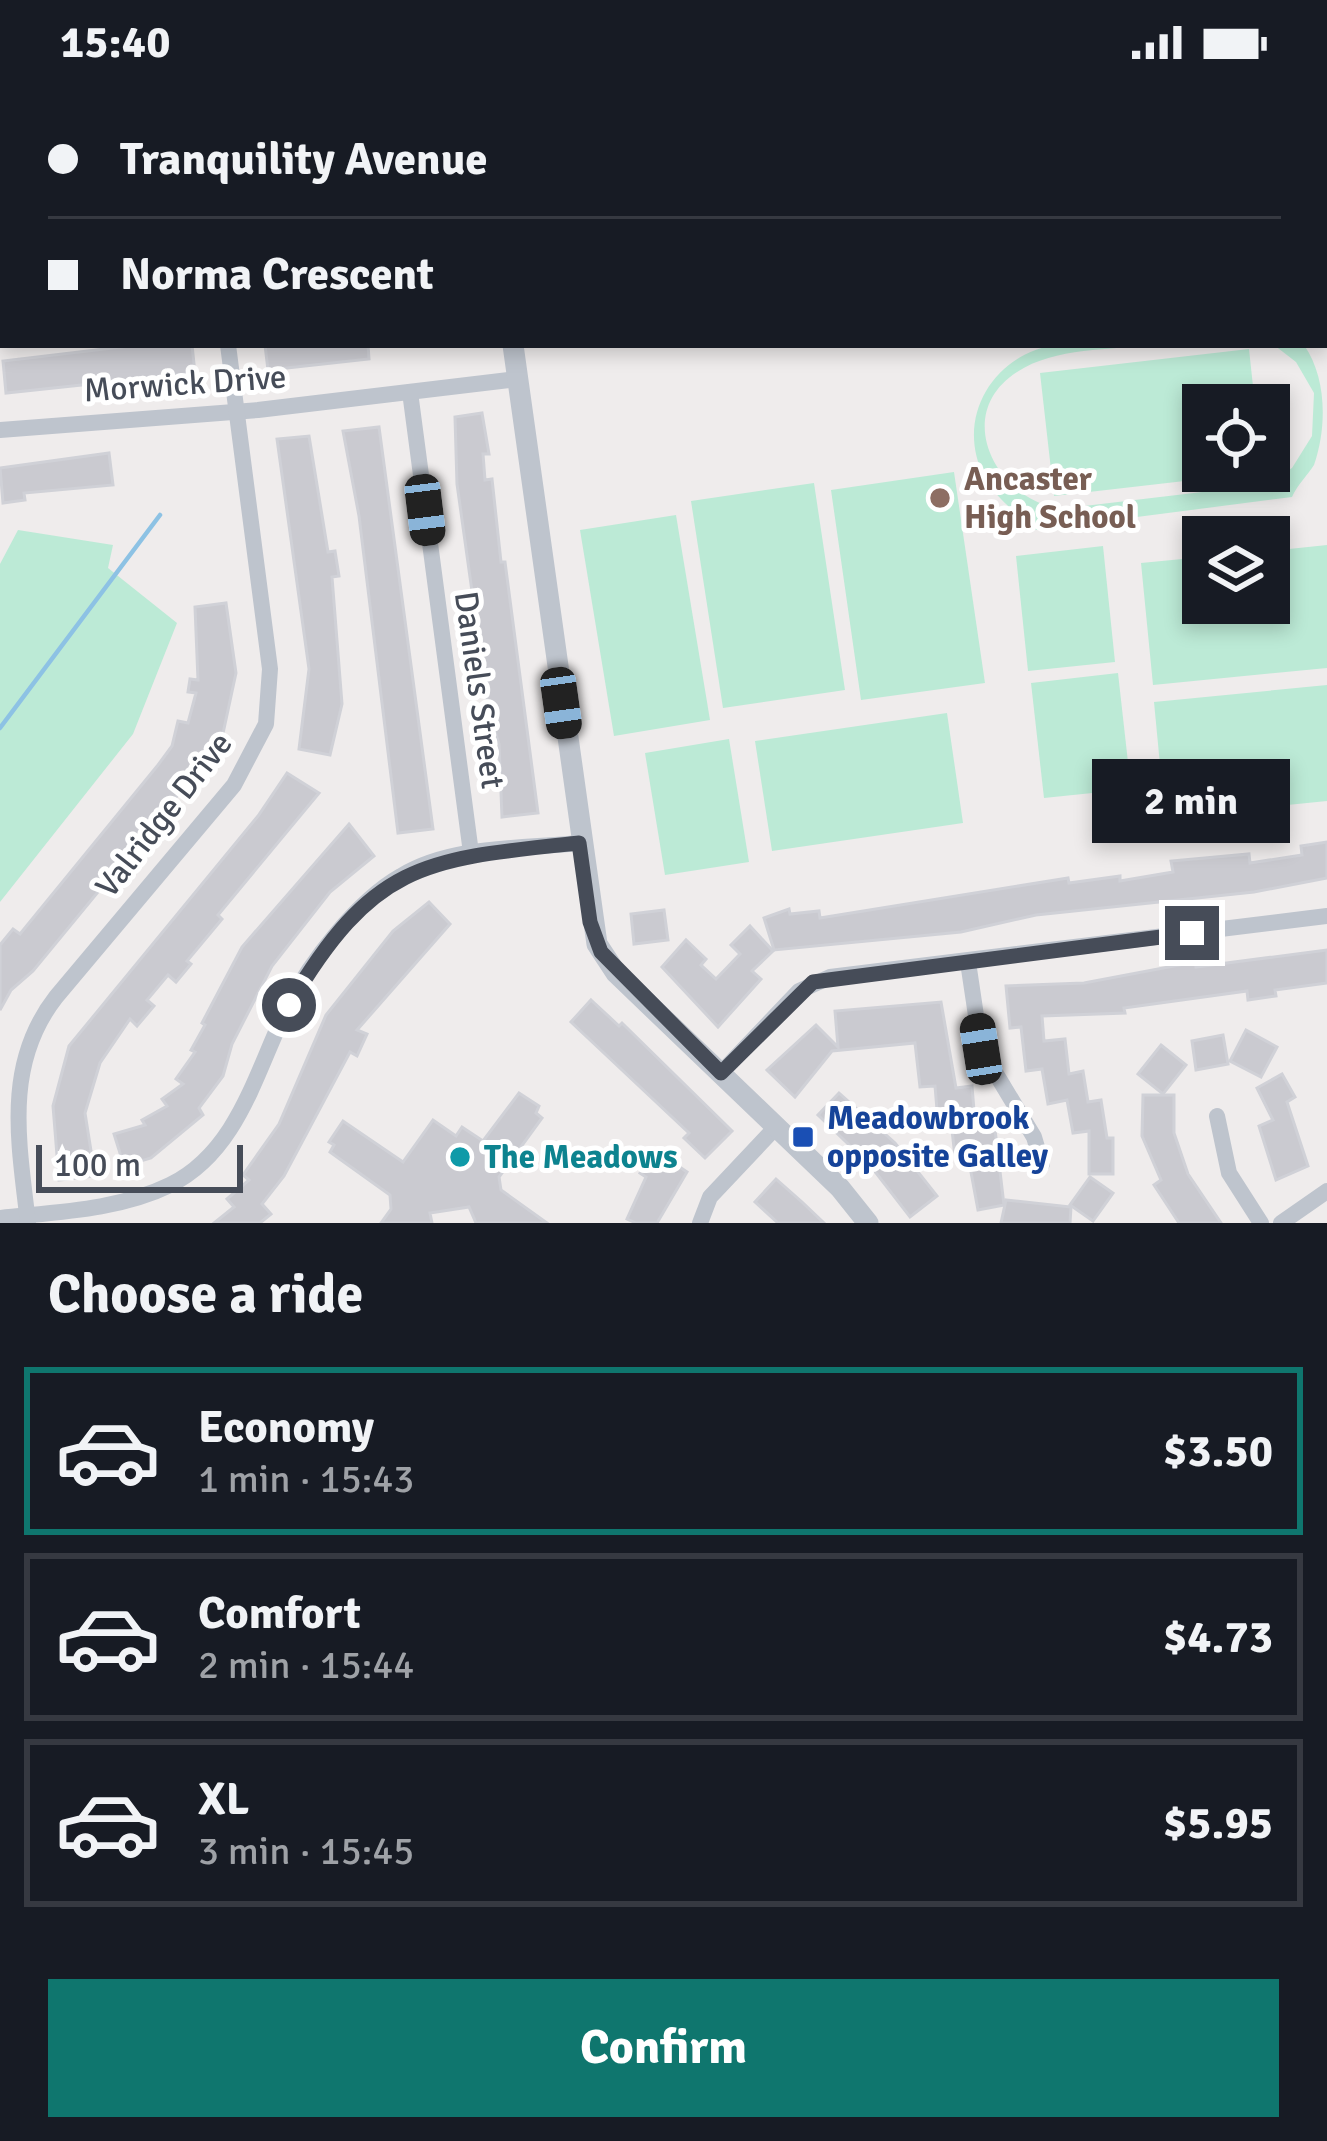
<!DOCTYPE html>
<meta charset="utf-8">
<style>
:root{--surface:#171b24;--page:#20242c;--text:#f1f3f6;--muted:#9ea1a6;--line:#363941;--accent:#0f766e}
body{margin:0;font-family:Signika,sans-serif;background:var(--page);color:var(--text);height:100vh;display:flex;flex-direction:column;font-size:45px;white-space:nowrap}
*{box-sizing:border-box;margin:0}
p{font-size:39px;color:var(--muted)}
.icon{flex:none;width:66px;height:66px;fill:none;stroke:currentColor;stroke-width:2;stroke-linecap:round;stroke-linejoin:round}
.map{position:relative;height:1139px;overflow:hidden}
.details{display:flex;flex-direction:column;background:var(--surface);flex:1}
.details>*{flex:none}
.top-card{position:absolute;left:0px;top:0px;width:1329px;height:264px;box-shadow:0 6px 18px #0003;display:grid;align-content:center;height:264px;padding:0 48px;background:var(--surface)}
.tools{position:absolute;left:1182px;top:300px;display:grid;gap:24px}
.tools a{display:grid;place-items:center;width:108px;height:108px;border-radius:0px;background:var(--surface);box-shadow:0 6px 18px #0003;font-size:60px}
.scale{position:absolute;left:36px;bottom:30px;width:207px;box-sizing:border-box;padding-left:12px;border:6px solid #464c58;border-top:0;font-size:33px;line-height:42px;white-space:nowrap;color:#464c58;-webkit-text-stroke:9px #fff;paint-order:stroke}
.end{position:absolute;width:54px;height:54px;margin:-27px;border:15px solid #464c58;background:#fff;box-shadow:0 0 0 6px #fff}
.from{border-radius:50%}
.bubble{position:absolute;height:84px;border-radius:0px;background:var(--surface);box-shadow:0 6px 18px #0003;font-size:39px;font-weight:800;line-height:84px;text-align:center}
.car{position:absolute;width:36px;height:72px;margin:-36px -18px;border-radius:15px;box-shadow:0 0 9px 3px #0007;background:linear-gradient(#222 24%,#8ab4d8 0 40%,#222 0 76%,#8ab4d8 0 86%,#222 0)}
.top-card b{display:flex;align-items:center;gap:42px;height:114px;font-size:45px}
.top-card b+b{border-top:3px solid var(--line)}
.top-card i{width:30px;height:30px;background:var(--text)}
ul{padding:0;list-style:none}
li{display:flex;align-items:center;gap:36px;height:168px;margin:0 24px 18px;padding:0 24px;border:6px solid var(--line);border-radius:0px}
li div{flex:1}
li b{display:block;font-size:45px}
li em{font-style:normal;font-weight:800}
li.current{border-color:var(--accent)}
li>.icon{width:108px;height:108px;stroke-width:1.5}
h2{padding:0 48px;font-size:54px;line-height:144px}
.cta{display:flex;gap:24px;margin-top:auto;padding:24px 48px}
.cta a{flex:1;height:138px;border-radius:0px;background:var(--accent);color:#fff;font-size:48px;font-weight:800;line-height:138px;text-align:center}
.status{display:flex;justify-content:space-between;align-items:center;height:84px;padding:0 60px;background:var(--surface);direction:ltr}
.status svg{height:33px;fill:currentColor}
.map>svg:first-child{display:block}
.green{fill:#bcead6}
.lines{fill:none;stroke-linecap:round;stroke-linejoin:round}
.stream{stroke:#8dc2e4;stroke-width:4.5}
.building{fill:#cacad0;stroke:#d0d1d7;stroke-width:3}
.minor{stroke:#bec4cd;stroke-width:16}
.tertiary{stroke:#bec4cd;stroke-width:21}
.route{stroke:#464c58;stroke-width:15}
.education-dot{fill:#8d6e63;stroke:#fff;stroke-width:4.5}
.transit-dot{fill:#1a4fb4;stroke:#fff;stroke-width:4.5}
.culture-dot{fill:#0f9aa8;stroke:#fff;stroke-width:4.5}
.labels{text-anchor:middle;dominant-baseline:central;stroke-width:10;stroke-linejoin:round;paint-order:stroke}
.street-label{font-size:33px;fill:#464c58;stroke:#fff}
.education-label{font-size:33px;font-weight:bold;fill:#785e54;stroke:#fff;text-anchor:start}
.transit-label{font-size:33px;font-weight:bold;fill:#164399;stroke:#fff;text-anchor:start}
.culture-label{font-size:33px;font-weight:bold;fill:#0d838f;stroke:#fff;text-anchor:start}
</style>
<div class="status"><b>15:40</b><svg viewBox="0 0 49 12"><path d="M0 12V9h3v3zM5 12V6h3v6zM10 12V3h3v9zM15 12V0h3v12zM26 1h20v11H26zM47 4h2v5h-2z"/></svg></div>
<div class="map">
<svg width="1327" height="1139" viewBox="0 0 1327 1139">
<rect width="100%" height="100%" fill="#efecec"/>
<g class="green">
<path d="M1056 261H1154C1111 266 1055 263 1017 288 952 330 995 413 1059 425L1261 401 1292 384 1312 352 1314 309 1296 278 1274 261H1304C1327 294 1327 343 1314 381 1307 392 1298 400 1292 413L1036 446C1017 429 996 415 984 392 954 333 995 269 1056 261Z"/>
<path d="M1249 265 1255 321H1203V387L1263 388 1054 412 1040 289Z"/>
<path d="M954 388 985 599 861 616 831 406Z"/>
<path d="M814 399 845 606 723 624 691 417Z"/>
<path d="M676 431 710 636 614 652 580 446Z"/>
<path d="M18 446 113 461 108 484 177 539 133 650 0 818V480Z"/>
<path d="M1327 461V584L1153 601 1141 479 1203 473V519H1269V467Z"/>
<path d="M1103 462 1115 578 1028 587 1016 472Z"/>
<path d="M1118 589 1131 705 1044 714 1031 599Z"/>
<path d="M1327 601V717L1165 733 1154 618Z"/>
<path d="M947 629 963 739 772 767 755 657Z"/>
<path d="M729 655 749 778 665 791 645 669Z"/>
</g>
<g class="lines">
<path class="stream" d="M0 644 160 431"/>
</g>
<g class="building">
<path d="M138 261H192L195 289 6 309 3 277Z"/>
<path d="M265 261H368L369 275 268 286Z"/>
<path d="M482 329 489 370H483L485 396 492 395 501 478H505L538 729 502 733 499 660 489 629 457 400 455 333Z"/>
<path d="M379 343 433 745 398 749 359 432 343 347Z"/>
<path d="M309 352 328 468 335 467 339 492 332 493 342 620 330 671 299 665 309 585 277 355Z"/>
<path d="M109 369 113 401 24 409 25 416 3 419 0 384Z"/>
<path d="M226 519 236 589 219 668 214 667 33 887 11 906 0 926V861L13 845 20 850 158 681 172 662 178 637 188 639 196 609 188 608 190 595 198 596 195 523Z"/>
<path d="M287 689 319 709 218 831 222 835 187 877 191 880 176 898 168 891 147 916 154 922 137 942 130 935 100 979 85 1029 95 1092 59 1096 53 1022 69 962 258 732Z"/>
<path d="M349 740 374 772 330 808 272 882 232 960 223 992 199 1024 203 1031 151 1074 124 1082 114 1050 145 1041 142 1036 167 1022 162 1015 183 1000 176 995 195 968 191 966 205 941 202 939 242 863Z"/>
<path d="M1327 758V794L1254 808 1036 831 961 848 774 866 764 834 789 825 790 830 819 827 820 834 1068 794 1069 799 1120 792V797L1173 788 1171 777 1249 770 1250 779 1302 771 1301 762Z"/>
<path d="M429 818 450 840 357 946 367 950 357 972 350 968 284 1092 262 1120 271 1130 260 1139H214L234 1123 227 1115 249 1096 243 1091 279 1040 326 931 393 847Z"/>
<path d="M664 826 668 856 634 860 631 830Z"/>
<path d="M750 842 773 867 752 887 761 895 718 943 662 883 686 856 706 875 701 881 716 895 740 870 731 861Z"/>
<path d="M1327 866V899L1275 906 1276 912 1248 916 1247 907 1124 924 1125 929 1042 932 1044 957 1065 955 1069 990 1083 987 1088 1018 1101 1016 1107 1054H1113V1090H1089V1047L1073 1049 1067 1016 1048 1020 1042 985 1026 987 1021 943 1010 944 1006 902 1084 899 1195 878 1196 883Z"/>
<path d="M591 916 619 942 622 939 732 1047 705 1074 684 1054 689 1049 571 938Z"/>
<path d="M941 918 956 1004 972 1002 975 1039 994 1037 1004 1121 978 1126 968 1072 955 1073 951 1037 938 1038 935 1002 920 1003 915 959 832 967 795 1013 767 986 816 941 838 963 835 927Z"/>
<path d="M1246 946 1277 963 1261 993 1230 977Z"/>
<path d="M1223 951 1228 980 1196 986 1192 957Z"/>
<path d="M1161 961 1186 981 1163 1010 1138 990Z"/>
<path d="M1282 990 1295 1013 1287 1018 1308 1082 1276 1096 1259 1042 1273 1036 1257 1004Z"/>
<path d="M519 1009 539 1022 536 1029 542 1034 499 1093 501 1106 547 1139H476L469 1123 430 1129 432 1139H381L391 1125 390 1111 330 1068 334 1061 329 1058 343 1037 403 1078 433 1036 456 1052 462 1043 483 1057Z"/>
<path d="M839 1009 895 1059 937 1112 910 1133 870 1081 818 1031Z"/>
<path d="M1143 1011H1174V1049L1188 1090 1221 1139H1179L1154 1101 1161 1096 1142 1052Z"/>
<path d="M656 1067 687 1088 657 1139H636L627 1135 646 1093 640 1089Z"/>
<path d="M1090 1093 1113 1109 1093 1137 1070 1121Z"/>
<path d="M776 1095 802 1118 824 1139H778L755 1118Z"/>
<path d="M1006 1116 1071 1123 1070 1139H1001Z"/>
</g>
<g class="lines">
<g class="minor">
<path d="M0 180H3"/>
<path d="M410 308 471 769"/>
<path d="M0 346 258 326 517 295"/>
<path d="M968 878 981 965 1034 1053 1042 1080"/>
<path d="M721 989 799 907 830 893 1327 832"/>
<path d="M1217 1032 1229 1089 1261 1139"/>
<path d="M0 1134C56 1128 119 1126 170 1101 239 1067 256 986 288 922 310 878 357 817 401 792 452 761 522 765 579 759"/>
<path d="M28 1139C19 1059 3 981 56 913L234 701 266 640 270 585 228 261"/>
<path d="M700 1139 710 1113 776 1043"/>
<path d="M1281 1139 1327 1107"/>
</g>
<g class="tertiary">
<path d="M477 0V3"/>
<path d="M513 261 597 860 616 889 840 1104 868 1139"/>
</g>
</g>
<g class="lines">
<path class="route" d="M289 921C374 777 425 775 579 759L590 838 601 868 721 989 813 898 1192 849"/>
</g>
<circle class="education-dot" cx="940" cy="414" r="12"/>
<rect class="transit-dot" x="791" y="1041" width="24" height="24" rx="6"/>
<circle class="culture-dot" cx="460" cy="1073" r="12"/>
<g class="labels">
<g class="street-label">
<text transform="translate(185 300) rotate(-4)">Morwick Drive</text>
<text transform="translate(479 606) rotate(82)">Daniels Street</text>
<text transform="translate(164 731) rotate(-52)">Valridge Drive</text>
</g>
<g class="education-label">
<text x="964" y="395">Ancaster<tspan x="964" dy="38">High School</tspan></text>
</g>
<g class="transit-label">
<text x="827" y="1034">Meadowbrook<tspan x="827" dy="38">opposite Galley</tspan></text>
</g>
<g class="culture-label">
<text x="484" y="1073">The Meadows</text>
</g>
</g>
</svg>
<div class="tools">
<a><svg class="icon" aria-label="locate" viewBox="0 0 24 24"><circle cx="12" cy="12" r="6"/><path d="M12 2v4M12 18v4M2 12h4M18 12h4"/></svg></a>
<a><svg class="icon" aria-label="layers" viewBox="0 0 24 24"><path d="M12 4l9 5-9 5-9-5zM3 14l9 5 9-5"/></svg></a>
</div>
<div class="scale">100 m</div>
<i class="end from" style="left:289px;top:921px"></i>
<i class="end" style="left:1192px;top:849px"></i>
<div class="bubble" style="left:1092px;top:675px;width:198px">2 min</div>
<i class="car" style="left:425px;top:426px;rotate:173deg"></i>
<i class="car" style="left:561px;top:619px;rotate:172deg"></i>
<i class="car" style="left:981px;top:965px;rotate:351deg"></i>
<div class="top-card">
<b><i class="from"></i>Tranquility Avenue</b>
<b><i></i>Norma Crescent</b>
</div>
</div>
<section class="details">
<h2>Choose a ride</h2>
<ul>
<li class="current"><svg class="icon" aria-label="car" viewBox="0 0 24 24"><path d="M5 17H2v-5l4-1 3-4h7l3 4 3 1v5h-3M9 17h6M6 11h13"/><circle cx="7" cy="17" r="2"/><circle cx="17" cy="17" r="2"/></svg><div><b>Economy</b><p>1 min · 15:43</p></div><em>$3.50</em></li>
<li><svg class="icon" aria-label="car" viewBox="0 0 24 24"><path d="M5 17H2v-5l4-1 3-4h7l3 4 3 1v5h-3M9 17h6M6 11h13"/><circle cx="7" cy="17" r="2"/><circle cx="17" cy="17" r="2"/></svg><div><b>Comfort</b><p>2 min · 15:44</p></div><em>$4.73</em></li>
<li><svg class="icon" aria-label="car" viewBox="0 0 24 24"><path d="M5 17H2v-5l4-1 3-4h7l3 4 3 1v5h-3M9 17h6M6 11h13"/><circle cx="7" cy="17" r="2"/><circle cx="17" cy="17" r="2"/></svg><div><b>XL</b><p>3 min · 15:45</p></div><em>$5.95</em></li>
</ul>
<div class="cta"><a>Confirm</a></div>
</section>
